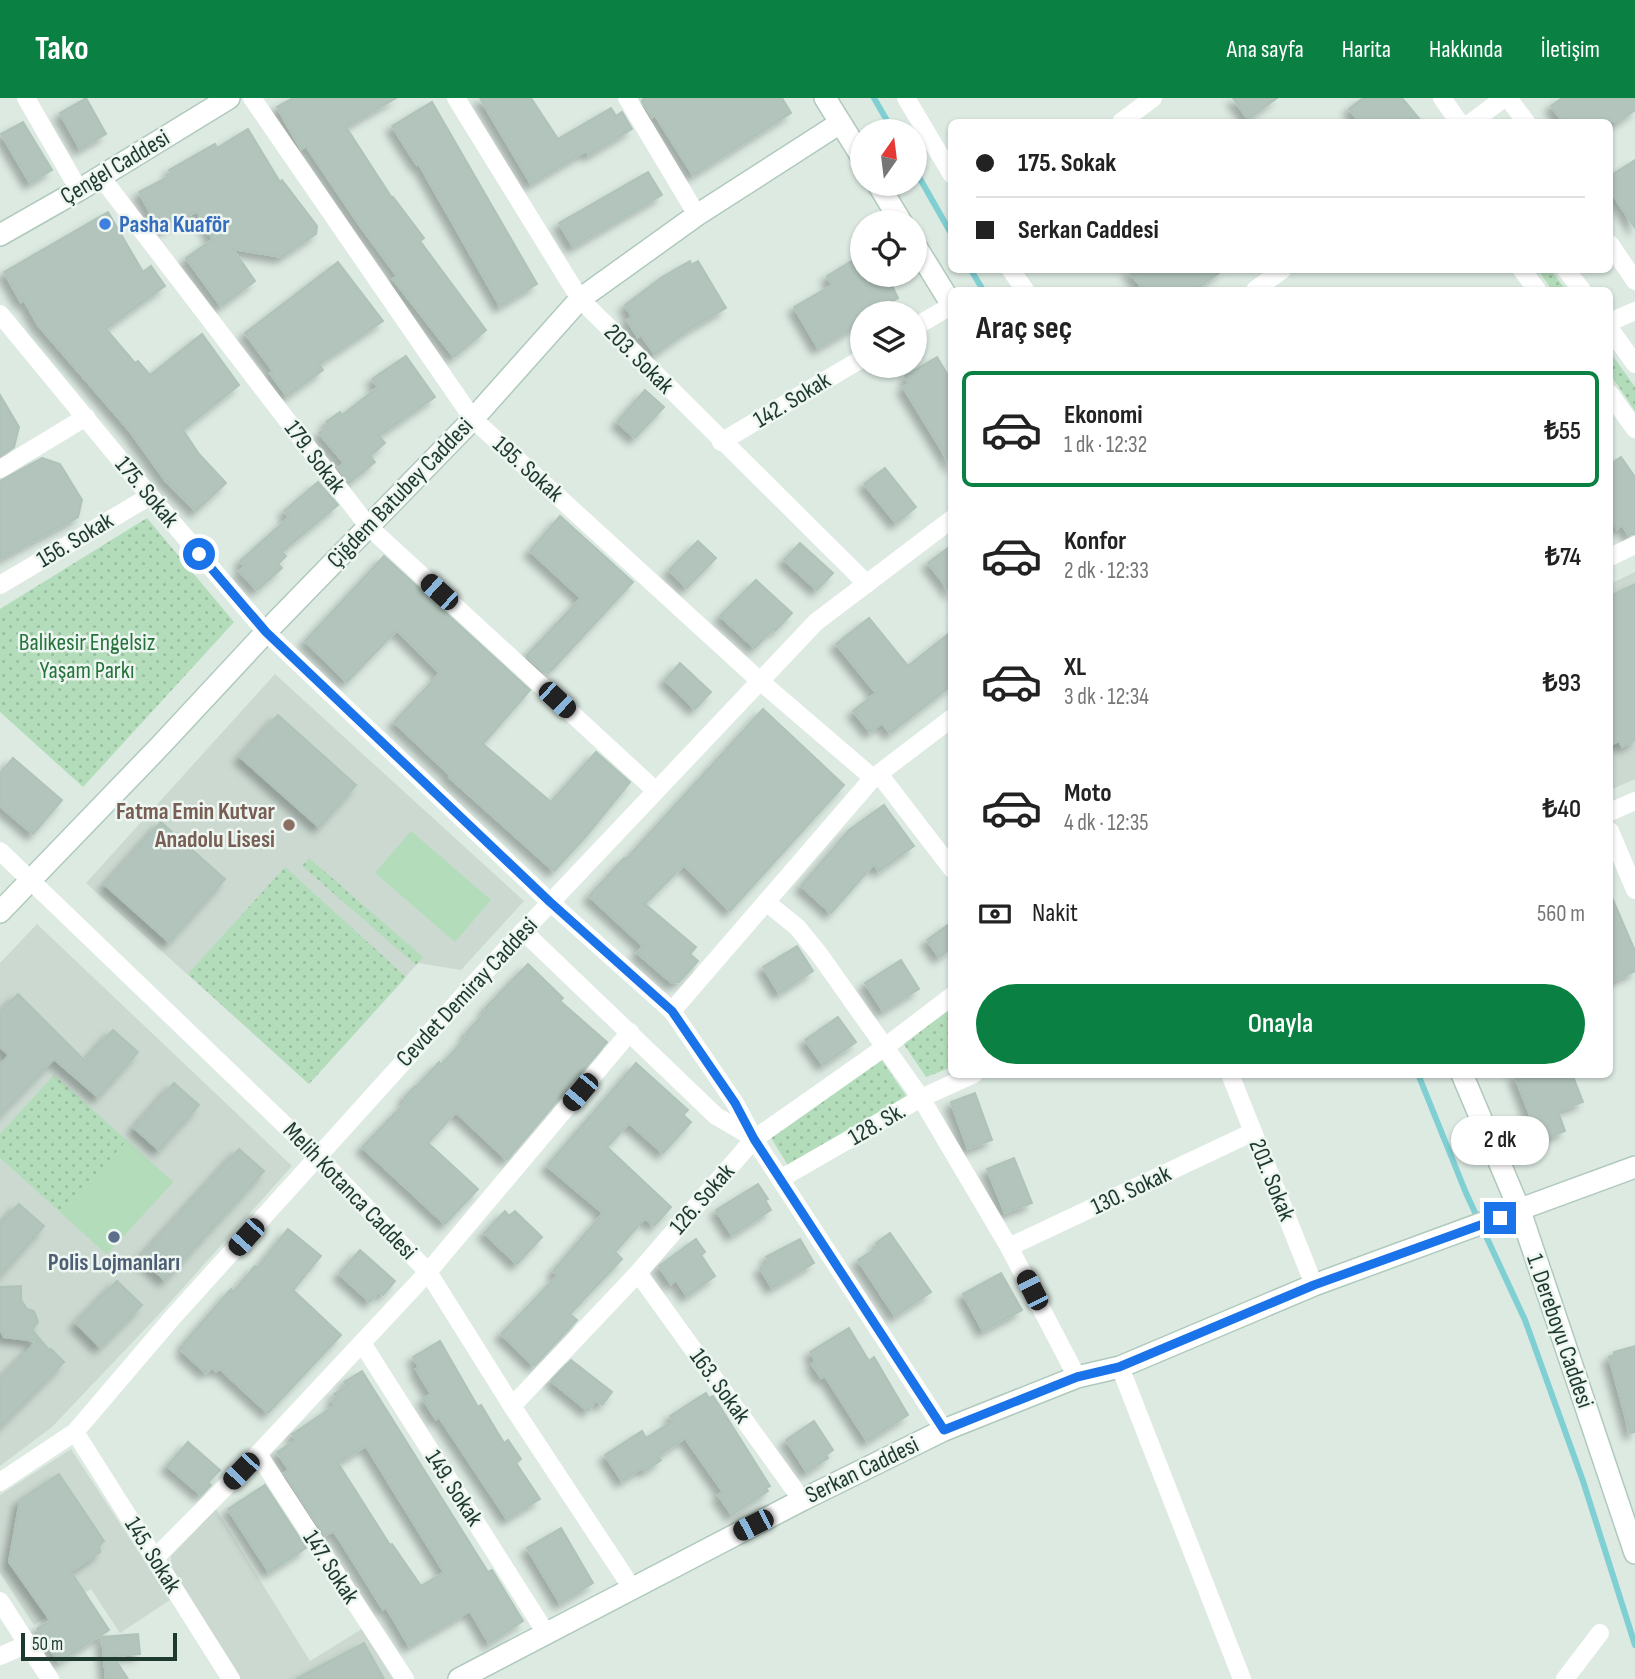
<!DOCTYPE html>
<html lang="tr">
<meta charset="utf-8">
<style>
:root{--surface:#fff;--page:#f6f6f6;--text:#222;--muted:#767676;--line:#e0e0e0;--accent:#0b8043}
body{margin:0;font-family:"Sofia Sans Condensed",sans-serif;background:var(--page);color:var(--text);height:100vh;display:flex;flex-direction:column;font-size:26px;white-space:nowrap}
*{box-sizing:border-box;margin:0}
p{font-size:23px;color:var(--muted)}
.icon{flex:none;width:38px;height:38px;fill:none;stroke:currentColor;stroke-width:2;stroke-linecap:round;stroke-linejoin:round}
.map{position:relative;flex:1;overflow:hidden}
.panel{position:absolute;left:948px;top:189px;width:665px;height:791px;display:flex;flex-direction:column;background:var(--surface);border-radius:10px;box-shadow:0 2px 5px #0004}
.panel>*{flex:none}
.guide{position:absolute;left:948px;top:21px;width:665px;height:154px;border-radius:10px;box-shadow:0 2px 5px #0004;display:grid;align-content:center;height:154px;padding:0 28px;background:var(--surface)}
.needle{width:46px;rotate:14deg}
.fabs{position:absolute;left:850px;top:21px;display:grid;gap:14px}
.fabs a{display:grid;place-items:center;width:77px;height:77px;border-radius:50%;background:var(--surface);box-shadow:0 2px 5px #0004;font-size:35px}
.scale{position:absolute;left:21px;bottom:18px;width:156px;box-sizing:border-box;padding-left:7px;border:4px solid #1e392f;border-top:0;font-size:19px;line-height:24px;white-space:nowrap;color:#1e392f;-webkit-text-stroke:5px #edf6f0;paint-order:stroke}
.end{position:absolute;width:32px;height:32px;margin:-16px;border:9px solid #1a73e8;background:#fff;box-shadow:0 0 0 4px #fff}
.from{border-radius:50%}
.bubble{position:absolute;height:49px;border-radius:24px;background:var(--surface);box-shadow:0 2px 5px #0004;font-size:23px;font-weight:600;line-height:49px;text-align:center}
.car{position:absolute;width:21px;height:42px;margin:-21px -10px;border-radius:9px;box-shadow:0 0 5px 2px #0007;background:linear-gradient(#222 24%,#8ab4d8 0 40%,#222 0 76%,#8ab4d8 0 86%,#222 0)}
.guide b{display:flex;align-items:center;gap:24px;height:66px;font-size:26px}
.guide b+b{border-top:2px solid var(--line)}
.guide i{width:18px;height:18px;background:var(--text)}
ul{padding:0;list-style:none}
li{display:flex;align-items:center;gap:21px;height:116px;margin:0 14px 10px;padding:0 14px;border:4px solid transparent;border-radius:10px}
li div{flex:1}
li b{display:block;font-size:26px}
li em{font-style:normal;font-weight:600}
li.active{border-color:var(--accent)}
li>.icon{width:63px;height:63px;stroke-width:1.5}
h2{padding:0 28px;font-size:32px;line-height:84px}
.pay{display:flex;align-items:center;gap:18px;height:77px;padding:0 28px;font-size:26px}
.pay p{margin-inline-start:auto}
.button{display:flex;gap:14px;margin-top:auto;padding:14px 28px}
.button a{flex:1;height:80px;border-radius:42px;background:var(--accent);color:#fff;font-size:28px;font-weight:600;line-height:80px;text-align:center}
header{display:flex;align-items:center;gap:42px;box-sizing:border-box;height:98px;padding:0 35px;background:var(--accent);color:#fff}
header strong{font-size:33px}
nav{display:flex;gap:38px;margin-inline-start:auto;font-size:24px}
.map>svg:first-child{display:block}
.built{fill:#cbd9d1}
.grass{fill:url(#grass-dots)}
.pitch{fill:#b3ddba}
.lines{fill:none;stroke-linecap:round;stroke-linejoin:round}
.stream{stroke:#80cfd3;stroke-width:6}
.building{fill:#b2c4bb;stroke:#afc3b9;stroke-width:2;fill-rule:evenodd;filter:url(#shadow)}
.secondary-casing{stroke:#afcabd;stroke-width:24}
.minor{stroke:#fff;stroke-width:18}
.secondary{stroke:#fff;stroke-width:21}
.route{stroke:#1a73e8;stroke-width:9}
.shop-dot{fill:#3f7fe0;stroke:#edf6f0;stroke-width:2.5}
.education-dot{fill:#8d6e63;stroke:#edf6f0;stroke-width:2.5}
.service-dot{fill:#5c6f8a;stroke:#edf6f0;stroke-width:2.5}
.labels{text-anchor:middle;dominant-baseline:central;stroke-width:5;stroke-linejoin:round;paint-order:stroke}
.street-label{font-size:24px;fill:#1e392f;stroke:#edf6f0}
.shop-label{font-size:24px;font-weight:bold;fill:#366cbe;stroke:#edf6f0;text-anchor:start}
.park-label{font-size:24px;fill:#26723c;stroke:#edf6f0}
.education-label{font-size:24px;font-weight:bold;fill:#785e54;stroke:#edf6f0;text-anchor:end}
.service-label{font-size:24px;font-weight:bold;fill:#4e5e75;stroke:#edf6f0}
</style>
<header>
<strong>Tako</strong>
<nav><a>Ana sayfa</a><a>Harita</a><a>Hakkında</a><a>İletişim</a></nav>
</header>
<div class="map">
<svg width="1635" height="1581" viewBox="0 0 1635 1581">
<defs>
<pattern id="grass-dots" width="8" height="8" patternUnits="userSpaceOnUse" patternTransform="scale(1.75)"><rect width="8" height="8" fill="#b3ddba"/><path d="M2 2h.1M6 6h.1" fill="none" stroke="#9abea0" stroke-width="1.8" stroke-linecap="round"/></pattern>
<filter id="shadow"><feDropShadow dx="-6" dy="6" stdDeviation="3.5" flood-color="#0004"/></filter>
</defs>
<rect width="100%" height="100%" fill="#dceae2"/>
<g class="built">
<path d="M1635 474V681L1610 692V486Z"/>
<path d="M275 576 524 803 461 872 418 865 309 986 86 785Z"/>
<path d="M37 826 292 1068 164 1211 52 1329 0 1368V865Z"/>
<path d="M71 1351 170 1502 120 1535 91 1491 34 1527 0 1475V1397Z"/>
<path d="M216 1411 310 1563 362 1531 393 1581H241L171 1468V1458Z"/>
</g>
<g class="grass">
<path d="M1538 172H1551L1566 192H1552Z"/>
<path d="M1610 254 1635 289V313L1610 276Z"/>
<path d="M147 420 234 524 83 689 0 614V511Z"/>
<path d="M309 760 423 859 416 867 302 768Z"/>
<path d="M285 769 406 879 309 986 188 876Z"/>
<path d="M952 910V969L926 979 903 945Z"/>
<path d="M881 961 907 999 789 1069 771 1040Z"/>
<path d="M54 977 173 1084 107 1156 0 1060V1036Z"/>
</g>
<g class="pitch">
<path d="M411 733 491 802 455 844 375 775Z"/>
<path d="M126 1043 173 1084 107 1156 62 1116Z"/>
</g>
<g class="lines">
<g class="stream">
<path d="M874 0 893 33"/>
<path d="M915 72 952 137"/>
<path d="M971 172 983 192"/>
<path d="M1418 976 1466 1095 1525 1222 1583 1383 1635 1547"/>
</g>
</g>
<g class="building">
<path d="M86 0 106 36 80 51 60 15Z"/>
<path d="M293 0H396L346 29 392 100 393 99 424 140 420 143 486 232 454 259 393 181 397 178 358 125 306 48 301 51 277 9Z"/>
<path d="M480 0H531L558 41 611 10 616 18 622 14 632 31 589 57 586 53 531 86Z"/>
<path d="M644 0H782L791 15 693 77 655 17 652 19 642 3Z"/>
<path d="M1233 0H1277L1248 21Z"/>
<path d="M1363 0H1402L1422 24H1360L1349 11Z"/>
<path d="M1562 0H1635V12L1618 24H1563L1551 8Z"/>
<path d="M432 4 537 186 500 208 419 66 417 67 392 28Z"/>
<path d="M23 24 52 72 30 85 1 36Z"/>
<path d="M248 31 280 84 282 82 317 128 316 136 282 159 233 151 255 183 221 208 186 160 213 141 197 113 160 133 139 94 172 77 169 72 215 46 217 50Z"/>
<path d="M1635 62V130L1610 92V78Z"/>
<path d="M648 74 662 97 573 149 559 125Z"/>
<path d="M108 114 143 174 151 168 165 188 106 231 135 265 138 263 150 277 202 236 239 287 183 332 199 356 226 385 196 413 165 382 129 332 38 227 24 202 21 204 4 174Z"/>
<path d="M863 156V177H887L898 200 884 208 888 215H863V224L818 250 794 209 832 187 827 178Z"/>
<path d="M690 163 691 167 698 163 726 210 690 231 655 256 641 237 638 239 627 222 632 219 625 207 662 179Z"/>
<path d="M338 164 383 223 319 266 323 272 287 298 270 275 273 273 245 235Z"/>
<path d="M1128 172H1223L1195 192H1144Z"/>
<path d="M406 258 435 299 379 338 385 345 370 358 375 364 349 385 338 370 344 365 319 335 329 328 326 324 340 314 342 317 378 289 372 281Z"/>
<path d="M937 259 952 284V369L903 289 909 285 905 278Z"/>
<path d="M645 292 664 309 635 340 617 324Z"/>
<path d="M0 297 19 329 14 349 0 358Z"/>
<path d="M1621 359 1635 379V436L1629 437 1622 427 1617 431 1610 421V366Z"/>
<path d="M42 360 60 366 82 402 78 419 0 461V383Z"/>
<path d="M885 370 916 409 896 425 864 386Z"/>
<path d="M318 384 338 407 282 454 286 458 278 466 282 470 257 492 239 473 245 468 240 463 289 419 284 413Z"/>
<path d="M560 418 633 484 551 573 548 571 545 575 526 558 581 500 530 453Z"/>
<path d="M698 443 716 460 687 490 669 472Z"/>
<path d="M800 445 833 475 817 492 784 462Z"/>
<path d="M952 447V496L928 465Z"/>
<path d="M384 458 530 592 483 646 551 704 596 654 630 684 587 737 554 773 449 679 450 677 394 624 440 575 397 532 347 584 305 543Z"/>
<path d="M756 482 792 515 775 533 773 531 755 550 720 518Z"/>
<path d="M1635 486V642L1622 649 1619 643 1610 647V498Z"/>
<path d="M869 520 908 568 952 533V587L890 635 882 625 870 634 853 613 876 595 836 546Z"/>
<path d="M680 565 711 594 695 611 665 582Z"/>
<path d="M763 611 844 687 730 813 684 767 645 806 696 849 690 856 698 863 679 884 672 885 637 855 643 848 589 798 624 760 626 761Z"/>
<path d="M278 617 356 687 319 729 240 659Z"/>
<path d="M13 660 62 702 33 736 0 708V675Z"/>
<path d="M884 707 914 748 879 773 874 766 831 815 801 788 849 732Z"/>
<path d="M161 724 225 781 169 844 105 787Z"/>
<path d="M1610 795 1635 853V873L1610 884Z"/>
<path d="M952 824V850L939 859 927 842Z"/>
<path d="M797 848 813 873 779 895 763 869Z"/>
<path d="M901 862 919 891 883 913 865 885Z"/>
<path d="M528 866 563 900 560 903 607 944 507 1062 456 1014 428 1045 478 1091 445 1126 362 1049 407 1003 404 1000 415 988 416 989 439 964 441 967 465 941 467 934 487 912 485 910Z"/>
<path d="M18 896 85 963 113 932 138 954 98 999 54 961 0 1017V967L9 957 0 949V914Z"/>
<path d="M838 919 856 944 823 967 805 942Z"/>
<path d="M636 965 688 1012 683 1017 691 1024 663 1055 629 1025 607 1049 671 1109 654 1128 645 1120 615 1154 622 1161 570 1216 577 1222 534 1268 501 1236 558 1177 553 1173 603 1115 547 1068Z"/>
<path d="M1514 976H1572L1583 1004 1558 1013 1565 1033 1540 1043Z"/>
<path d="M174 985 199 1007 159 1052 134 1030Z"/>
<path d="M975 995 992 1042 968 1051 951 1004Z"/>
<path d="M239 1051 264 1073 165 1182 140 1160Z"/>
<path d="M1014 1060 1032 1105 1005 1115 987 1071Z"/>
<path d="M758 1086 768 1101 765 1102 771 1112 732 1137 716 1112Z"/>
<path d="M19 1106 44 1128 0 1178V1127Z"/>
<path d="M505 1113 509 1118 515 1113 542 1139 517 1166 484 1135Z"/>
<path d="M288 1131 321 1158 293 1192 341 1237 268 1315 219 1270 216 1273 212 1269 206 1275 182 1253 186 1249 183 1246 231 1191 233 1194 255 1168 257 1170Z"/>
<path d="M890 1135 931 1194 895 1218 858 1162 878 1149 876 1145Z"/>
<path d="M696 1141 705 1154 701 1157 715 1178 687 1198 676 1182 671 1186 659 1168Z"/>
<path d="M800 1141 814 1165 772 1190 760 1170 769 1164 766 1159Z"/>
<path d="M360 1152 395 1183 383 1197 379 1193 370 1204 339 1176Z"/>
<path d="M1001 1175 1022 1212 983 1233 963 1196Z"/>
<path d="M117 1183 142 1207 100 1249 76 1225Z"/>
<path d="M21 1188V1202L27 1211 34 1213 38 1224 32 1232 49 1252 51 1251 64 1264 0 1329V1281L37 1243 4 1239 0 1231V1189Z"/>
<path d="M849 1230 869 1263 874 1259 908 1317 867 1343 825 1278 821 1280 812 1266 816 1264 810 1254Z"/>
<path d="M440 1243 478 1309 481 1307 504 1345 508 1342 521 1361 516 1365 540 1401 507 1421 439 1319 436 1321 423 1301 431 1296 416 1271 419 1269 413 1259Z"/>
<path d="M1635 1248V1334L1630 1335 1609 1259 1614 1257V1254Z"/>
<path d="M571 1262 612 1294 602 1307 596 1302 588 1313 551 1283Z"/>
<path d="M362 1273 488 1474 492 1472 523 1523 489 1545 470 1513 409 1548 386 1509 383 1511 339 1441 333 1433 325 1438 284 1375 289 1372 277 1354 296 1342 292 1336 294 1335 335 1307 332 1303 337 1300 334 1296 347 1288 344 1284ZM366 1348 444 1474 421 1488 392 1446 390 1447 338 1365Z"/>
<path d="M706 1295 709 1300 713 1298 719 1307 770 1388 766 1390 768 1393 732 1417 718 1397 723 1394 685 1340 658 1358 661 1362 645 1373 642 1370 622 1383 605 1357 642 1333 646 1340 673 1323 670 1318Z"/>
<path d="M814 1323 833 1352 826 1357 828 1360 807 1374 786 1342Z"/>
<path d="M188 1344 220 1372 208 1384 211 1387 201 1397 167 1368Z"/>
<path d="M59 1376 104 1443 99 1448 100 1454 71 1474 109 1532 59 1564 37 1531 50 1522 9 1464 20 1402Z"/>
<path d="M265 1387 306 1450 269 1474 228 1411Z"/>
<path d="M561 1430 593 1485 560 1505 527 1450Z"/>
<path d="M138 1536 140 1556 113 1558 128 1581H106L102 1539Z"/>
<path d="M364 1545 384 1581H296Z"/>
</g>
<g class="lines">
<g class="secondary-casing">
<g id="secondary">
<path d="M825 0 863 61"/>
<path d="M878 86 901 124"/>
<path d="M0 137 79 92 229 0"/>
<path d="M915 147 952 207"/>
<path d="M0 814 160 648 266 534 473 321 580 201 697 117 840 25"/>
<path d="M1462 976 1520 1113 1635 1455"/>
<path d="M459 1581 802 1402 944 1332 1077 1279 1120 1269 1314 1187 1635 1069"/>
</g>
</g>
<g class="minor">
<path d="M26 0 79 92"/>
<path d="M252 0 473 321 760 583 873 680"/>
<path d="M456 0 580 201 867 486"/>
<path d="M627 0 697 117"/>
<path d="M906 0 952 77"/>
<path d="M1442 0 1459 24"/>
<path d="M1508 0 1526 24"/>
<path d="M1121 24 1153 0"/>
<path d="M1472 24 1504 0"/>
<path d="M101 79 368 428 656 693"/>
<path d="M1610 146 1635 183"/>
<path d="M1011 172 1025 192"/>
<path d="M1522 172 1537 192"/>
<path d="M1566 172 1582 192"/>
<path d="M1255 192 1282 172"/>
<path d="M0 216 150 398 266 534 550 804 672 913 735 1005 754 1041 944 1332"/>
<path d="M1610 224 1635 213"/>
<path d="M915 229 952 207"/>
<path d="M1610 231 1635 266"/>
<path d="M1610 296 1635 331"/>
<path d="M721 344 863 260"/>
<path d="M0 371 86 319"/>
<path d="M1610 459 1635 447"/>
<path d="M0 487 150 398"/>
<path d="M879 676 952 771"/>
<path d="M1610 714 1635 703"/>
<path d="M1610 733 1635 792"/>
<path d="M0 753 317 1058 428 1174 512 1308 632 1490"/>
<path d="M766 804 797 829 819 856 921 1000 1009 1149 1077 1279"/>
<path d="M523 833 716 1018 754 1040"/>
<path d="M672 913 873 680 952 620"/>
<path d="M1230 976 1314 1187"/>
<path d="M782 1080 921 1000 974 976"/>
<path d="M1009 1149 1253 1034"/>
<path d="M638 1175 802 1402"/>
<path d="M362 1245 546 1535"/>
<path d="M1120 1269 1242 1581"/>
<path d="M512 1308 638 1175 754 1041 885 949 952 898"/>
<path d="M75 1334 231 1581"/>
<path d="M258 1356 405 1581"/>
<path d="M0 1384 75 1334 173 1219 481 878 816 524 952 421"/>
<path d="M155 1460 258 1356 428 1174 630 934"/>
<path d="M0 1503 50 1581"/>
<path d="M0 1558 28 1546"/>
<path d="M1565 1581 1600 1535"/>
</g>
<use href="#secondary" class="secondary"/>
</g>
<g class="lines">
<path class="route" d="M199 456 266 534 550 804 672 913 735 1005 754 1041 944 1332 1077 1279 1119 1269 1314 1187 1500 1120"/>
</g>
<circle class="shop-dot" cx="105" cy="126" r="7"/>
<circle class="education-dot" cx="289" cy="727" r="7"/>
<circle class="service-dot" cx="114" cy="1139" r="7"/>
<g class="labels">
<g class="street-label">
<text transform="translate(115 69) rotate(-31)">Çengel Caddesi</text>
<text transform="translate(639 261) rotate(45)">203. Sokak</text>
<text transform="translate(792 302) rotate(-31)">142. Sokak</text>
<text transform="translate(315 359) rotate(53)">179. Sokak</text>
<text transform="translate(528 371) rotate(42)">195. Sokak</text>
<text transform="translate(147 394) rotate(50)">175. Sokak</text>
<text transform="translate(400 395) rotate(-46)">Çiğdem Batubey Caddesi</text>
<text transform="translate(75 442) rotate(-31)">156. Sokak</text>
<text transform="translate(467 894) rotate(-47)">Cevdet Demiray Caddesi</text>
<text transform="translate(877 1026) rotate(-30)">128. Sk.</text>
<text transform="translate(1272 1082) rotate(68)">201. Sokak</text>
<text transform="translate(1131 1092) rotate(-25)">130. Sokak</text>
<text transform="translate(350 1093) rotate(46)">Melih Kotanca Caddesi</text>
<text transform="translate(702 1101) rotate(-49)">126. Sokak</text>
<text transform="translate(1560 1233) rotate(71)">1. Dereboyu Caddesi</text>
<text transform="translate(720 1288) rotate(54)">163. Sokak</text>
<text transform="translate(862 1372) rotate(-26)">Serkan Caddesi</text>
<text transform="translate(454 1390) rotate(57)">149. Sokak</text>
<text transform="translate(153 1457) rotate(58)">145. Sokak</text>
<text transform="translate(331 1469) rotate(57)">147. Sokak</text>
</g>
<g class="shop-label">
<text x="119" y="126">Pasha Kuaför</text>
</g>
<g class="park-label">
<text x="87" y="544">Balıkesir Engelsiz<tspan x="87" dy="28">Yaşam Parkı</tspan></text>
</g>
<g class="education-label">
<text x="275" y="713">Fatma Emin Kutvar<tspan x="275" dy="28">Anadolu Lisesi</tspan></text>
</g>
<g class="service-label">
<text x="114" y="1164">Polis Lojmanları</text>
</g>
</g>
</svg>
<div class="fabs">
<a><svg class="needle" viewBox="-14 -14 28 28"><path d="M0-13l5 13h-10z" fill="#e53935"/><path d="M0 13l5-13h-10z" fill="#767676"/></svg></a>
<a><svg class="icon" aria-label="locate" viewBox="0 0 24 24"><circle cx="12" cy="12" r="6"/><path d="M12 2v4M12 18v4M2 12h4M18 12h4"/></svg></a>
<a><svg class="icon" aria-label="layers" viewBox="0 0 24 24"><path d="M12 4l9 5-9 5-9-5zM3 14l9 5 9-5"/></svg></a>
</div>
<div class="scale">50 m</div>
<i class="end from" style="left:199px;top:456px"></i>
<i class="end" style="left:1500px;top:1120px"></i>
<div class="bubble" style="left:1451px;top:1018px;width:98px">2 dk</div>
<i class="car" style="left:439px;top:494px;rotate:312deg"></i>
<i class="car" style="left:557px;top:602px;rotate:133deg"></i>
<i class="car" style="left:580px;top:994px;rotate:220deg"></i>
<i class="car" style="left:246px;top:1139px;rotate:222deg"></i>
<i class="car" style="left:1032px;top:1192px;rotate:333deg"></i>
<i class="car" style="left:241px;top:1373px;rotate:224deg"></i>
<i class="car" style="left:753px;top:1427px;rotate:243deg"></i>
<div class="guide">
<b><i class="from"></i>175. Sokak</b>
<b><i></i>Serkan Caddesi</b>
</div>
<section class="panel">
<h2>Araç seç</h2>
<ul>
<li class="active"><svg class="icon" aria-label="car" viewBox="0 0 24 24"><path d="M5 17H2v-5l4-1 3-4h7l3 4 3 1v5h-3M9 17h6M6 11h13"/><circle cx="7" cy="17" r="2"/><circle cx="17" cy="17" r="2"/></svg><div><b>Ekonomi</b><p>1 dk · 12:32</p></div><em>₺55</em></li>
<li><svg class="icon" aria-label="car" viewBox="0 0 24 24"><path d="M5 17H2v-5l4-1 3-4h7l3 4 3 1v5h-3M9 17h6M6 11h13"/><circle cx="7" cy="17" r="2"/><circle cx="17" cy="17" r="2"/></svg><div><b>Konfor</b><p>2 dk · 12:33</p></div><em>₺74</em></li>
<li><svg class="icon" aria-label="car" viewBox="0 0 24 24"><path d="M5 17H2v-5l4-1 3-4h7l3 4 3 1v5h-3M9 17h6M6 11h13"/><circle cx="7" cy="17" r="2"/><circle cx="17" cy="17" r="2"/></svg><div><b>XL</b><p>3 dk · 12:34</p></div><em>₺93</em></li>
<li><svg class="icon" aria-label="car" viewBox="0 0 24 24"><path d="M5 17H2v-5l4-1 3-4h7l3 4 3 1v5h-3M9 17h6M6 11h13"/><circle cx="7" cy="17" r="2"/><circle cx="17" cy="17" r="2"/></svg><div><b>Moto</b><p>4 dk · 12:35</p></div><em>₺40</em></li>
</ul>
<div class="pay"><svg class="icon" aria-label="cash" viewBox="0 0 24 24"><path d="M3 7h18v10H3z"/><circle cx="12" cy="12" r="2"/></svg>Nakit<p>560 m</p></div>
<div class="button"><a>Onayla</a></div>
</section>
</div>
